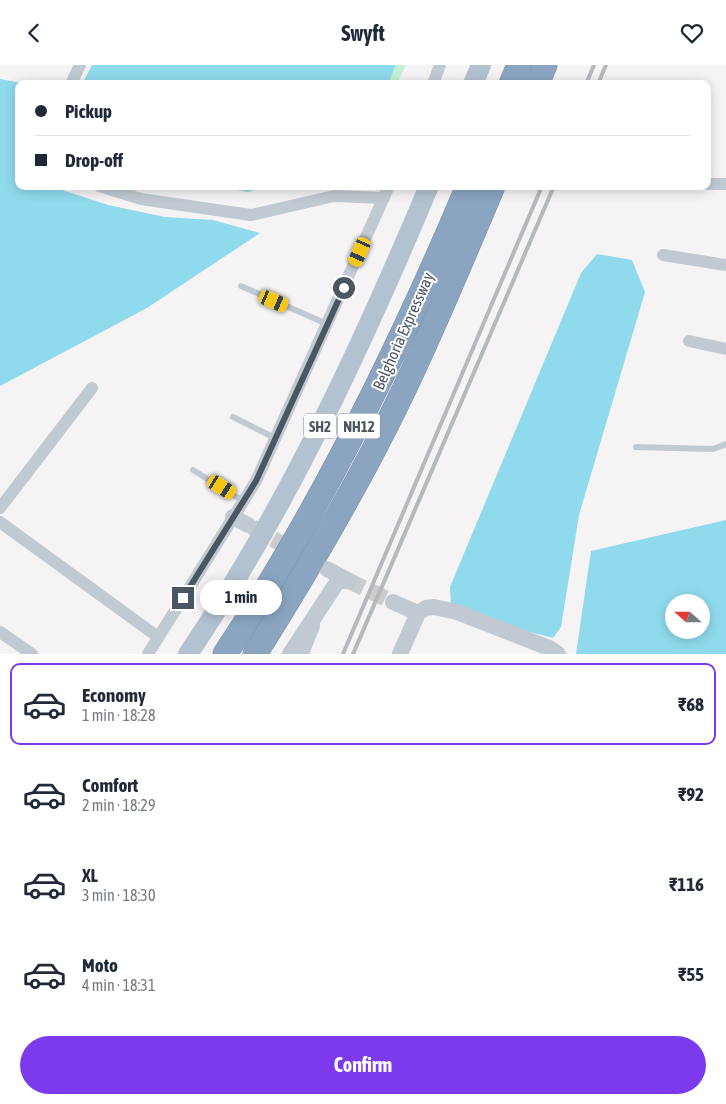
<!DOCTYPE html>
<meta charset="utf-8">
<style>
:root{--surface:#fff;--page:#f6f6f7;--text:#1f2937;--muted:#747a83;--line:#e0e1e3;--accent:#7c3aed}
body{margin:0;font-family:"Asap Condensed",sans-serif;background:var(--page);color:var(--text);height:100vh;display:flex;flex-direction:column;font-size:19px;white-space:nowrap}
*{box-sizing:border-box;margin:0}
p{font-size:16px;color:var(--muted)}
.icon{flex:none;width:28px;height:28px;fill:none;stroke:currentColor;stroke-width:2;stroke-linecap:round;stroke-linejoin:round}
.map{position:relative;height:589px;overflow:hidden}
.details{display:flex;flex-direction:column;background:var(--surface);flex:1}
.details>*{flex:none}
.top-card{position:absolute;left:15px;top:15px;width:696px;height:110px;border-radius:10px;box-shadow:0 2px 12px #0003;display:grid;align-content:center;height:110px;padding:0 20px;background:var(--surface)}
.needle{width:32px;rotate:291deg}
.tools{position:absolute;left:665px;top:529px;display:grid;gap:10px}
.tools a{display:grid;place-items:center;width:45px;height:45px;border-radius:50%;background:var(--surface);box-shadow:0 2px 12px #0003;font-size:25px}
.end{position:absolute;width:22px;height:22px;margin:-11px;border:6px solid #4a5661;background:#fff;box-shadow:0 0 0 2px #fff}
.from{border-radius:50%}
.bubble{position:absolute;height:35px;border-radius:18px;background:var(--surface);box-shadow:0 2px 12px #0003;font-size:16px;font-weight:700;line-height:35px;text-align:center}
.car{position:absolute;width:15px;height:30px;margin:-15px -8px;border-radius:6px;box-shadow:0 0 4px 1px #0007;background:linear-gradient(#f5c518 24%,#345 0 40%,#f5c518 0 76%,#345 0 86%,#f5c518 0)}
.top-card b{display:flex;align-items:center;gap:18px;height:48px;font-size:19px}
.top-card b+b{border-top:1px solid var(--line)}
.top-card i{width:12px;height:12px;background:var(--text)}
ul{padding:9px 0 0;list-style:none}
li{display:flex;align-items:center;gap:15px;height:82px;margin:0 10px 8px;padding:0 10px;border:2px solid transparent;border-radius:10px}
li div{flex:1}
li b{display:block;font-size:19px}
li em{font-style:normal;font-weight:700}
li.active{border-color:var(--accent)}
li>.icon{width:45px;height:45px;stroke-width:1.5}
.primary-button{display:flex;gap:10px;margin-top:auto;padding:10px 20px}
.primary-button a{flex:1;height:58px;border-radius:30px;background:var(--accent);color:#fff;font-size:20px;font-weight:700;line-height:58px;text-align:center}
header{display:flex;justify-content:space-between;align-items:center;height:65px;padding:0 20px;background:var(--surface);font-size:22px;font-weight:700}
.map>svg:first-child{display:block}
.green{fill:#c3f1d5}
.water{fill:#90daee;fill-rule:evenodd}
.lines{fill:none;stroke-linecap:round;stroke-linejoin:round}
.tertiary-tunnel{stroke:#caccce;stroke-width:16;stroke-dasharray:16 8;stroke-linecap:butt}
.motorway-casing{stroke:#7690ad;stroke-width:25}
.service{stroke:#c1cad2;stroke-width:6}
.minor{stroke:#c1cad2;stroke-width:12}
.tertiary{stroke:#c1cad2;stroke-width:16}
.primary{stroke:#b3c2d1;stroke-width:20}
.motorway{stroke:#8ba5c1;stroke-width:24}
.rail{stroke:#b5b8bd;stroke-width:4}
.route{stroke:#4a5661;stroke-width:6}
.labels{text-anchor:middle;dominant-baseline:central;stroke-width:4;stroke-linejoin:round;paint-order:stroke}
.shield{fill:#fff;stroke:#808990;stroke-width:1}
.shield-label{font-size:15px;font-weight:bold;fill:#4a5661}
.street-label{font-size:16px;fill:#4a5661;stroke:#fff}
</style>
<header><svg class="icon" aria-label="back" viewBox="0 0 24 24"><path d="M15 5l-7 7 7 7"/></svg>Swyft<svg class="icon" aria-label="heart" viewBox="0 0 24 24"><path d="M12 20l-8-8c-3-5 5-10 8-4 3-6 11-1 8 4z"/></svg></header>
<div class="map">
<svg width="726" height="589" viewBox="0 0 726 589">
<rect width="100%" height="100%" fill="#f5f3f3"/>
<path class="green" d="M396 0H406L397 19H388Z"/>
<g class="water">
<path d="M92 0H396L388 19H82Z"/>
<path d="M0 14 27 19H19V121H50L108 140 165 152 213 155 260 168 147 243 0 321Z"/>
<path d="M213 121H269L248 127Z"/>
<path d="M597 189 632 195 645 227 579 450 561 562 553 573 462 549 451 543 450 522 581 208Z"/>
<path d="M726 455V589H576L591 486ZM674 538H701V565H674Z"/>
</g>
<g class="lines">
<g class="tertiary-tunnel">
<path d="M252 462 298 488"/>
<path d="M349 516 393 537"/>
</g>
<g class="motorway-casing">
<g id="motorway">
<path d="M511 19 519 0"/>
<path d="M537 19 545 0"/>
<path d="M225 589C322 442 400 283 468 121"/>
<path d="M255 589C306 508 355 425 397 339 432 268 462 194 493 121"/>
</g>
</g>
<g class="service">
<path d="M241 221 327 259"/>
<path d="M233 352 275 373"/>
<path d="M636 382 713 384 726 379"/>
<path d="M193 405 243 436"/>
</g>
<g class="minor">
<path d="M71 19 80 0"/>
<path d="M433 19 440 0"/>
<path d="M708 119H726"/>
<path d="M99 121 141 134 251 150 334 131 384 133"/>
<path d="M663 190 726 200"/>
<path d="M689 276 726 284"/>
<path d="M0 443 92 323"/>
<path d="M0 457 158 572"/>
<path d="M0 567 32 589"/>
<path d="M148 589 256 416 389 121"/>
<path d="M303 589 314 561"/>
</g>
<g class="tertiary">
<path d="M233 452 248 460"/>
<path d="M327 504 349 516"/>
<path d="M393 537 418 548"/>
<path d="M290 589 336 519 340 516H349"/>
<path d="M400 589 418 548 426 543 434 542 457 547 549 583 558 589"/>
</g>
<g class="primary">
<path d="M473 19 481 0"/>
<path d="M188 589C287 443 361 283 429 121"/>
</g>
<use href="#motorway" class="motorway"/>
<g class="rail">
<path d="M586 19 594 0"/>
<path d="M598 19 606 0"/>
<path d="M343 589 542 121"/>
<path d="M353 589 554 121"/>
</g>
</g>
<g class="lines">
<path class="route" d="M183 533 256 416 344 223"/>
</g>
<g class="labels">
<g class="shield">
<rect x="304" y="348.5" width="32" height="25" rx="4"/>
<rect x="338" y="348.5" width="42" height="25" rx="4"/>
</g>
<g class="shield-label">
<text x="320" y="361">SH2</text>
<text x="359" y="361">NH12</text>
</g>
<g class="street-label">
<text transform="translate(403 266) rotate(-66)">Belghoria Expressway</text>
</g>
</g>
</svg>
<div class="tools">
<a><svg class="needle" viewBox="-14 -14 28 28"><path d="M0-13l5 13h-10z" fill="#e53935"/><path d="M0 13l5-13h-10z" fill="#747a83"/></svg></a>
</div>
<i class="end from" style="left:344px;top:223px"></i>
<i class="end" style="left:183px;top:533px"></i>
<div class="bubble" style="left:200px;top:515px;width:82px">1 min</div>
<i class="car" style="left:360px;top:187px;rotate:204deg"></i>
<i class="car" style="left:274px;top:236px;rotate:113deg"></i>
<i class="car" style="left:222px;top:422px;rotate:122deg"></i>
<div class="top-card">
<b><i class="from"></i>Pickup</b>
<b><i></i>Drop-off</b>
</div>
</div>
<section class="details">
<ul>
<li class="active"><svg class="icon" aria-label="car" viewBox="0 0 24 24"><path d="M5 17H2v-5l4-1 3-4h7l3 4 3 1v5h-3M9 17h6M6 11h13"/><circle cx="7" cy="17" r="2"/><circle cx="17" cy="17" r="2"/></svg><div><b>Economy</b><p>1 min · 18:28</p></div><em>₹68</em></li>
<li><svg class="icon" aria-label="car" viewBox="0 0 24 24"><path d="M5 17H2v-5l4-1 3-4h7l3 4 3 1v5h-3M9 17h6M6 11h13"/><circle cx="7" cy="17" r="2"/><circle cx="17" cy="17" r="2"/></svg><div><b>Comfort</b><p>2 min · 18:29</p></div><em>₹92</em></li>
<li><svg class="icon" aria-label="car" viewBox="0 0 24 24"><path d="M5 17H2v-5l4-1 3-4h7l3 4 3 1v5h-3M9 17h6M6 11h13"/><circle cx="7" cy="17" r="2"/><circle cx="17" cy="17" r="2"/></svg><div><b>XL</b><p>3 min · 18:30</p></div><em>₹116</em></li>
<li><svg class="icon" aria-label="car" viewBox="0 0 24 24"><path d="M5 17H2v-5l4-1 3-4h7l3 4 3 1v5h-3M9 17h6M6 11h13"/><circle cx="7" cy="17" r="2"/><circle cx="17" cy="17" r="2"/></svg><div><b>Moto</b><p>4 min · 18:31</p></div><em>₹55</em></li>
</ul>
<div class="primary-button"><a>Confirm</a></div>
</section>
